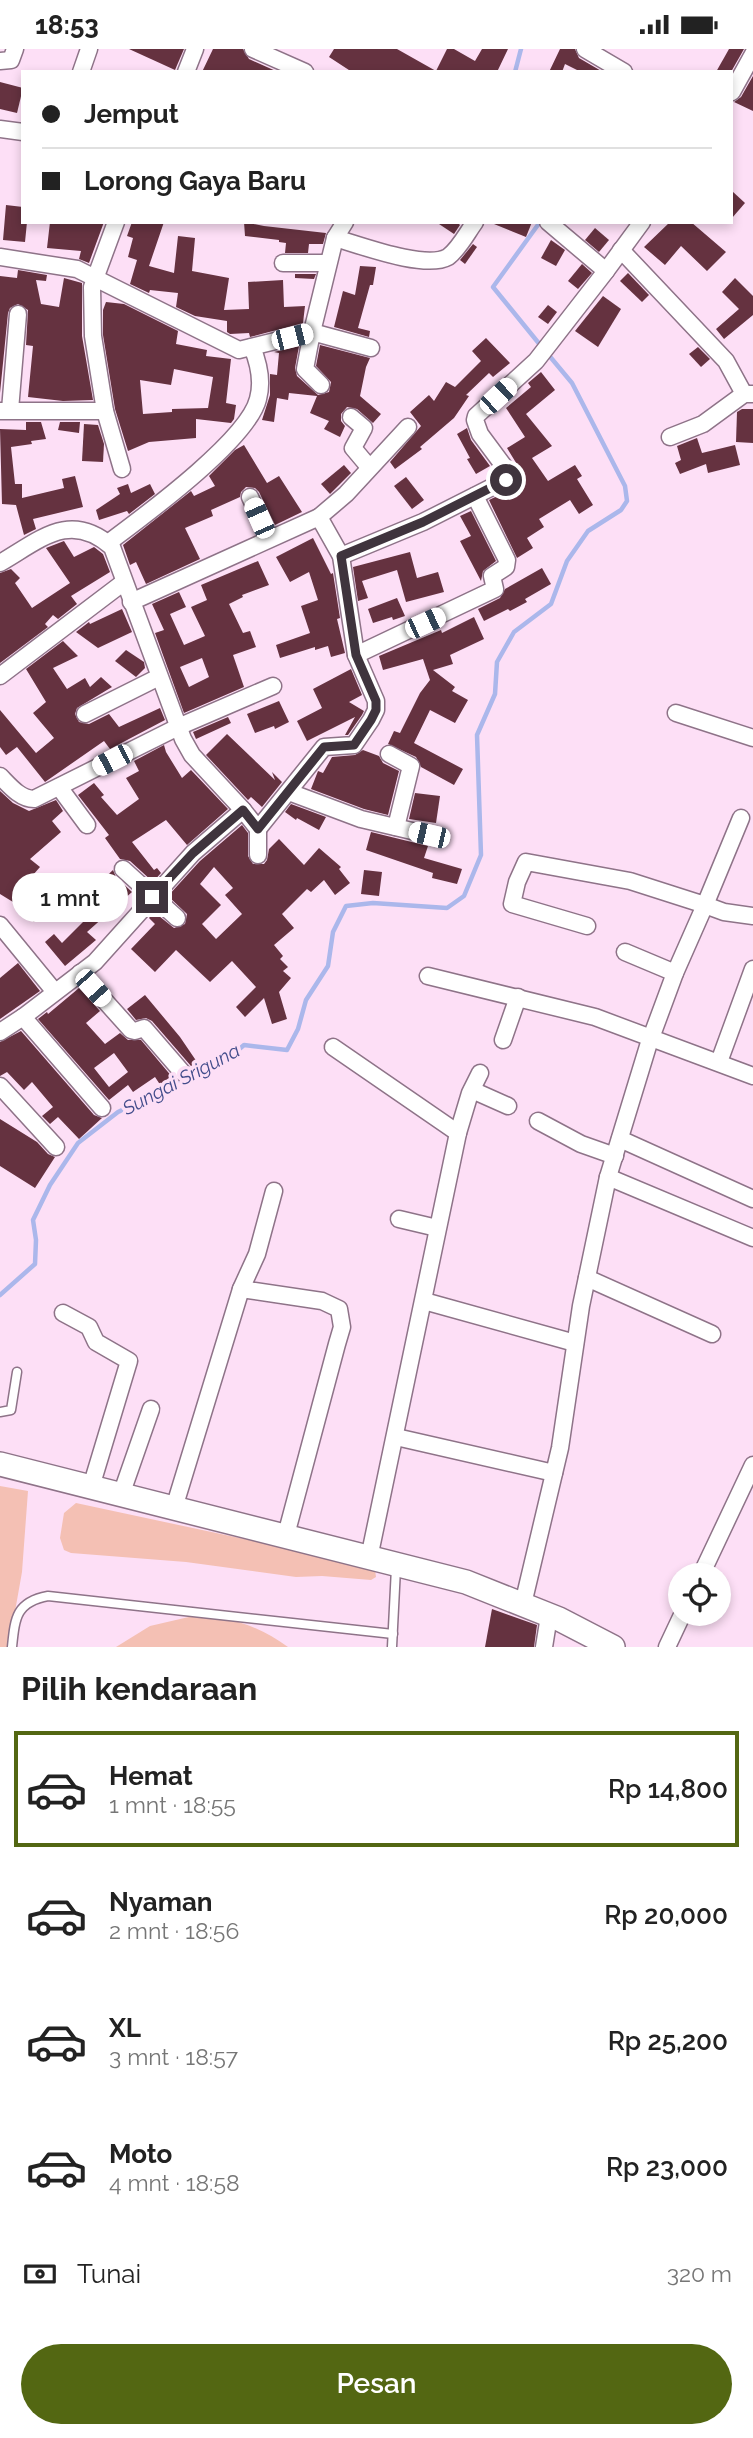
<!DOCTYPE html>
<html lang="id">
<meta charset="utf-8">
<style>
:root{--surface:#fff;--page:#f2f2f2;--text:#222;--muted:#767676;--line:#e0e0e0;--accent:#536712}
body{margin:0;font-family:Raleway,sans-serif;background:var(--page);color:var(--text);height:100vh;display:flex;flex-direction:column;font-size:26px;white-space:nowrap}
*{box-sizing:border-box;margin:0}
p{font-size:23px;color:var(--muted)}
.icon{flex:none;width:38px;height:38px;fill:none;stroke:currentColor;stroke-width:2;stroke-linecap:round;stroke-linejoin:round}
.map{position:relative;height:1598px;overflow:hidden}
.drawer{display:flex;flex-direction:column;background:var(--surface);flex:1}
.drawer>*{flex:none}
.guide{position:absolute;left:21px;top:21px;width:712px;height:154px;border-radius:0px;box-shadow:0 4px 10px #0003;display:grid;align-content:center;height:154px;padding:0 21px;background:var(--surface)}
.fabs{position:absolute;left:668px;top:1514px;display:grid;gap:14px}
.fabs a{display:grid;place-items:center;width:63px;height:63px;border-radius:50%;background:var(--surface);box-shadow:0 4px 10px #0003;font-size:35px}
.end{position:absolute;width:32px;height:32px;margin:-16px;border:9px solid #3f343d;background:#fff;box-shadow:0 0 0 4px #fff}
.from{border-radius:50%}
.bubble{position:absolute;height:49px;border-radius:24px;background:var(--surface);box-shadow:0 4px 10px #0003;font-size:23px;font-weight:600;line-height:49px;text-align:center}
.car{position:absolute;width:21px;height:42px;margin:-21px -10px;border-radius:9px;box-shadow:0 0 5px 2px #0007;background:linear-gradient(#fff 24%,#345 0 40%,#fff 0 76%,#345 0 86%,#fff 0)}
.guide b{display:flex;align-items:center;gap:24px;height:66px;font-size:26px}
.guide b+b{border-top:2px solid var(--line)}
.guide i{width:18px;height:18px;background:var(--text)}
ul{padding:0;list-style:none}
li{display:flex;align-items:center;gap:21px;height:116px;margin:0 14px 10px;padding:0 7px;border:4px solid transparent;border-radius:0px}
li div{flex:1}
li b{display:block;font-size:26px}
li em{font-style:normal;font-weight:600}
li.current{border-color:var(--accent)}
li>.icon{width:63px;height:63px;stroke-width:1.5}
h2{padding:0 21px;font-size:32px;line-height:84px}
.pay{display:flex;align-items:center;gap:18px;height:77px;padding:0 21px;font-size:26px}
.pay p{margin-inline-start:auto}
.action{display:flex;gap:14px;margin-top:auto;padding:14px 21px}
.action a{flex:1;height:80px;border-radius:42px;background:var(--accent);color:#fff;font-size:28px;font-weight:600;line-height:80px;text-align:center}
.status{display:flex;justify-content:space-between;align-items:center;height:49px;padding:0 35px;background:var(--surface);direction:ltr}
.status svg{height:19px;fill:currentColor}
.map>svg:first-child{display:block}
.green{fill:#f4c0b4}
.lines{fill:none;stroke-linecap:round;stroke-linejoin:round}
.stream{stroke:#abb7eb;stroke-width:4.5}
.building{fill:#653240;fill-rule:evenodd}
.service-casing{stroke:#8e7388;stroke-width:11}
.minor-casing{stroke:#8e7388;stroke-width:19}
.secondary-casing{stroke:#8e7388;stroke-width:26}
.service{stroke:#fff;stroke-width:8}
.minor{stroke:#fff;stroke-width:16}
.secondary{stroke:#fff;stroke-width:23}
.route{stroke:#3f343d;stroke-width:9}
.labels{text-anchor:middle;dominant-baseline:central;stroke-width:7;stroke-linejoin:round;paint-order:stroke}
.water-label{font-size:19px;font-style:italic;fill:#424c8b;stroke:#fddff6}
</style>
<div class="status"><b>18:53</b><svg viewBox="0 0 49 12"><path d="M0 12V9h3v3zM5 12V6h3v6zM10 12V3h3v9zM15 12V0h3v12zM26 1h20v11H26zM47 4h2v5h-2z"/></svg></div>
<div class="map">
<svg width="753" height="1598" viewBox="0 0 753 1598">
<rect width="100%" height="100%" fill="#fddff6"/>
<g class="green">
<path d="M0 1437 28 1442 22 1523 11 1585V1598H0Z"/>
<path d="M76 1454 328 1508 375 1521 376 1528 371 1531 322 1527 296 1528 186 1513 71 1504 64 1501 60 1489 64 1464Z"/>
<path d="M193 1567C230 1567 259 1577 288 1598H116L150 1577Z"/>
</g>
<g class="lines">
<g class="stream">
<path d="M515 23 521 0"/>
<path d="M540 173 493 238 541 297"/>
<path d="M0 1246 35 1215 36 1191 33 1171 50 1136 78 1094 118 1063 229 1009 244 996 287 1001 298 980 306 951 328 917 333 883 346 857 373 854 447 859 464 847 481 806 477 686 495 645 497 613 514 583 551 555 567 512 588 482 621 461 627 452 625 437 572 334 547 304"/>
</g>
</g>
<g class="building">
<path d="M129 0H184L175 21Z"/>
<path d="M213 0H243L249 10 278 23H202Z"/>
<path d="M334 0H397L436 22 447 0H454L475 12 482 0H508L497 23H352L329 8Z"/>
<path d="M560 0H575L579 9 603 23H581L565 15 562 23H549Z"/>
<path d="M729 0H744L731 23H716Z"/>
<path d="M753 27V62L734 53 741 48Z"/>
<path d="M0 33 23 39 17 64 0 60Z"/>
<path d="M732 142 745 154 732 169Z"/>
<path d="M6 156 23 158V173H27L25 193 3 191Z"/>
<path d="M50 173H104L89 214 79 210 81 202 47 199Z"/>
<path d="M132 173H164L149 217 174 224 178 187 195 189 192 222 229 229 224 261 249 260 248 233 283 231 284 258 305 257 303 274 250 288 249 284 230 285 227 283V272L195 267 176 258 178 244 150 241 149 244 130 235 137 211 128 208 133 189 127 187Z"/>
<path d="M244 173 264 177 326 184 323 195H309L308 204H285L286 194 279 193V191L245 187Z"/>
<path d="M436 173H457L460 176 454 185Z"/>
<path d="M489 173H532L526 188Z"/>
<path d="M670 173H691L726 203 707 222 681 197 665 216 644 198Z"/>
<path d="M595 179 609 191 599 203 585 191Z"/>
<path d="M551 191 565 201 556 217 541 209Z"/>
<path d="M473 195 477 198 465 215 460 211Z"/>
<path d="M582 215 592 224 578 240 568 232Z"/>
<path d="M360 217 376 218 373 236H370L358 279 370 282 369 288 334 278 343 242 355 246Z"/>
<path d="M18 221 47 226 46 232 36 231 41 255 59 258 64 229 82 234V287L93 351 63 352 28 348 33 297 26 296 28 261 18 255 10 259 8 264 0 344V227L17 229Z"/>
<path d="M628 224 649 246 642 253 620 232Z"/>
<path d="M295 225H316L314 230 295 229Z"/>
<path d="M735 229 753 247V266L724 290 716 280 739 260 722 243Z"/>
<path d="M603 247 621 260 598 298 575 282Z"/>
<path d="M106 253 124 255 178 282 176 295 207 301 206 307 231 310 226 354 236 356 234 370 231 374 196 370V389L149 393 128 402 115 360 103 286V261ZM174 320 213 328 208 359 172 360V363L143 365 140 331 171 336Z"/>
<path d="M548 256 557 263 548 275 538 268Z"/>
<path d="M486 289 510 314 493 328 489 324 466 346 469 347 454 369 420 398 422 400 395 420 390 413 421 377 410 363 429 346 434 352 446 333 455 338 481 312 472 302Z"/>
<path d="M320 296 370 309 366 318 360 347 381 365 373 374 357 360 347 358 341 365V372L345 377 340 388 324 380 329 372 310 364 317 347 289 344 288 351 277 349 274 373 262 371 270 346V325L277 326 279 304 274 303 299 297 295 319 297 327 318 346 329 343 331 333 316 317Z"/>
<path d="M698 298 710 310 701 318 689 305Z"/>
<path d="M541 323 555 341 526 365 552 397 532 409 548 432 575 416 582 427 577 430 593 456 579 465 570 451 539 470 544 478 527 489 533 499 517 509 489 451 512 440 518 427 523 425 507 399 525 388 506 359 531 338 528 334Z"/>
<path d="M742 360H753V394L736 393 737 363Z"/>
<path d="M26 373H41L46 390 31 392 32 395 11 398 15 435H22V449L64 439 62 430 75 427 83 458 33 470 36 480 24 486 16 456 2 455 0 380 26 381Z"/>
<path d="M60 373H80L79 384 58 381Z"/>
<path d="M84 375 98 376 104 395 103 413 82 412Z"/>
<path d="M467 379 471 391 490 417 476 425 467 410 470 409 457 385Z"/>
<path d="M697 389 702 404 735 396 740 416 708 424 706 415 680 425 675 414 681 411 677 397Z"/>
<path d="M244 396 267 434 279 427 302 463 275 476 259 443 255 439 246 438 241 443 240 448 211 461 213 467 185 479 200 510 146 535 136 513 130 516 123 496 191 442 194 447 215 437 209 427 235 401Z"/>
<path d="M344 416 351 424 330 445 321 435Z"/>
<path d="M406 428 424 451 412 460 394 437Z"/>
<path d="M128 435 131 444 150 435 155 445 129 465 127 462 99 471 96 461 120 445 117 439Z"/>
<path d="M471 462 496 512 483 522 481 532 460 492 471 487 460 467Z"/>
<path d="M313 489 331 525 333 524 340 569 337 570 345 604 331 608 328 597 315 601V598L280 609 276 596 310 584 301 557 318 551 309 523 290 533 276 508Z"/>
<path d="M64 492 74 508 94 498 103 505 110 523 71 547 77 555 58 570 53 566 45 575 48 578 0 614V524L11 520 20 529 15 534 32 559 70 534 46 499Z"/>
<path d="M410 503 417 529 438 523 444 543 406 553 397 521 362 532 368 549 358 552 353 518Z"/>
<path d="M258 512 269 536 242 546 243 548 229 555 243 584 250 582 256 598 233 606 244 638 184 664 155 584 164 581 152 555 179 543 186 558 170 565 184 596 205 587 191 558 207 551 201 536ZM202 609 209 628 189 638 180 618Z"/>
<path d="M542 519 551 535 525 550 527 553 510 562 508 560 484 572 478 560 500 549 505 540Z"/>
<path d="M397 549 405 567 393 571 392 568 373 574 368 560Z"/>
<path d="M122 560 132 583 98 599 76 583 89 573 90 575Z"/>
<path d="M474 568 484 590 450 606 453 615 433 621 455 638 452 642 468 651 455 674 430 661 414 694 463 720 454 736 421 718 416 708 388 695 394 682 400 684 420 644 430 631 423 610 383 621 379 607 441 581 442 584Z"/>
<path d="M63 592 78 607 53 619 67 640 85 629 90 638 101 628 112 638 77 659 75 665 79 673 89 675 109 665 119 678 160 659 165 671 110 700 104 692 45 733 17 698 6 706 0 698V661L36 704 54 689 33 664 46 653 26 620Z"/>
<path d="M126 601 144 613 145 619 136 628 115 612Z"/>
<path d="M351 620 362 646 349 653 364 662 362 666 348 686H345L355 668 307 692 297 672 322 659 313 640Z"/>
<path d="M279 652 289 673 275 680 274 677 255 684 247 665Z"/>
<path d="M228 668 231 674 196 690 193 683Z"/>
<path d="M227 685 275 731 272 723 282 733 262 758 251 748 248 751 206 706Z"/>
<path d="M164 696 166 703 182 729 191 721 228 760 187 796 166 771 132 793 154 821 157 819 161 824 153 833 130 812 120 810 105 789 109 786 78 746 94 734 104 746 101 748 117 766 139 750 126 729 139 722 134 712Z"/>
<path d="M363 701 379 707 383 714 399 722 388 766 364 760 311 740 318 722 323 724 332 708 355 706Z"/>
<path d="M0 742 13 754 29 762 56 751 63 762 52 772 61 783 30 810 40 818 33 826 57 848 34 873 13 853 0 845Z"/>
<path d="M415 744 440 747 436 774 409 770Z"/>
<path d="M291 755 326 768 319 781 297 769 296 771 285 763Z"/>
<path d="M242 776 248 784V807L253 815H264L267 811 269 800 279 790 304 816 319 799 341 818 339 820 350 834 335 846 324 831 311 843 307 840 282 865 294 879 274 896 283 907 280 910 288 918 283 922 291 929 279 943 287 970 272 975 264 949 245 968 236 958 256 938 232 912 210 933 176 901 155 923 131 900 155 875 149 869 154 863 174 879 185 875 187 865 168 847 200 812ZM214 818 233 839 225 846 242 865 216 890 202 875 221 856 200 835Z"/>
<path d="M371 783 428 797 424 809 462 820 457 835 432 829 433 824 366 801Z"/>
<path d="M113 821 116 828 132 843 87 883 96 891 65 917 45 893 54 885 62 894 92 864 85 856 104 841 98 835Z"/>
<path d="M364 821 382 823 379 847 361 845Z"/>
<path d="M18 914 40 942 0 970V929Z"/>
<path d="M79 939 100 962 86 974 105 995 120 984 128 991H141L173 1029 161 1037 155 1028 133 1043 128 1036 109 1051 38 970 47 963 48 965ZM114 1004 128 1023 109 1038 94 1019Z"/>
<path d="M145 946 180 988 197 1013 191 1017 152 972 146 969 136 971 127 960Z"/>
<path d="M21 982 94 1066 102 1069 79 1090 58 1068 50 1075 42 1067 53 1058 32 1033 24 1041 7 1023 0 1027V993Z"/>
<path d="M0 1070 37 1093 48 1105 55 1108 35 1139 0 1117Z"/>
<path d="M492 1560 537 1576 534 1598H485Z"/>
</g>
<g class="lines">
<g class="service-casing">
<g id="service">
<path d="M0 1363 11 1361 17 1323"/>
<path d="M12 1598C15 1569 16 1553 48 1547L393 1585"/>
<path d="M392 1598 396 1519"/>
</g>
</g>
<g class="minor-casing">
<g id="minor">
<path d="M253 0 305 23"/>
<path d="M585 0 624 23"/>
<path d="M0 12 11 11 15 0"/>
<path d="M81 23 89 0"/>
<path d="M186 23 195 0"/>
<path d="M732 43 753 5"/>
<path d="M0 80 23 83"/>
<path d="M335 189C360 196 425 221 448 208 459 200 467 184 475 173"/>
<path d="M621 201 726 312 744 345"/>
<path d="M0 208 77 220 239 301 312 283 335 189 345 173"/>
<path d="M283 214H328"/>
<path d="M606 222 642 173"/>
<path d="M321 336 305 320 312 283 371 299"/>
<path d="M10 361 18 265"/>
<path d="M0 362H105L93 287 92 238 116 173"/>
<path d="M105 362 122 420"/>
<path d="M351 368 364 379 353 399 369 418"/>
<path d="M670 388 703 375 744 345H753"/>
<path d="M250 448 269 489"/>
<path d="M319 468 346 445 408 378"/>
<path d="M108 494C144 467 248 391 258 350 263 332 259 315 252 298"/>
<path d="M341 507 423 473 506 431 508 425 506 420 480 385 475 371 476 367 536 312 606 222 548 173"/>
<path d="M0 514C40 491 70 461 112 498L183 690 192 706 243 761"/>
<path d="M356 606 495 540 492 527 506 518 507 511 475 447"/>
<path d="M0 627 124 533"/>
<path d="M676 664 753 689"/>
<path d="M85 665 159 628"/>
<path d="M389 705 411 717 396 778"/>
<path d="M0 727C9 736 20 750 34 750L178 678 273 637"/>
<path d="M59 738 87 776"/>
<path d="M289 743 361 770 429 786"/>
<path d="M258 806V780"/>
<path d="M123 820 177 869"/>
<path d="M0 876 55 943"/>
<path d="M587 877 512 855 517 833 526 813 630 832 705 856 741 769"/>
<path d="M625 903 675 924"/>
<path d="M80 924 131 981 135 982 144 979 182 1023"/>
<path d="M428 927 595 968 753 1027"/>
<path d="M23 968 102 1059"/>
<path d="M0 983 23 968 95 913 193 804 243 761 258 780 324 698 354 696 371 671 376 661V652L356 606 341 507 319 468 131 553"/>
<path d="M503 991 518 948"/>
<path d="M333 998 458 1084"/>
<path d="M719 1013 753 920"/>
<path d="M0 1037 56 1098"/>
<path d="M472 1041 508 1057"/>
<path d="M538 1072 581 1095 615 1107"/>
<path d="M620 1090 753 1150"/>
<path d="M608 1128 753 1189"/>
<path d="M274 1142 257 1205 241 1240 322 1252 339 1260 342 1278 337 1295 286 1486"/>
<path d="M399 1170 437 1179"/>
<path d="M587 1229 712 1285"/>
<path d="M424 1252 575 1294"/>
<path d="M63 1264 89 1278 96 1293 129 1312 91 1438"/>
<path d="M396 1388 554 1424"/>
<path d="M121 1446 151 1360"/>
<path d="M174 1459 241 1240"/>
<path d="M369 1509 458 1084 470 1044 480 1024"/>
<path d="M701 1526 753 1416"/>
<path d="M523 1555 560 1399 581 1257 608 1128 648 997 675 924 705 856 724 863 753 867"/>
<path d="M544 1598 549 1567"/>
<path d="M667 1598 683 1564"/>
</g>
</g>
<g class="secondary-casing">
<path id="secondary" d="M0 1415 466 1533 559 1570 613 1598"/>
</g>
<use href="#service" class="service"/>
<use href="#minor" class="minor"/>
<use href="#secondary" class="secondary"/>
</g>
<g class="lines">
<path class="route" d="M152 848 193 804 243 761 258 780 324 698 354 696 371 671 376 661V652L356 606 341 507 423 473 506 431"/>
</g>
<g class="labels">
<g class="water-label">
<text transform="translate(181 1030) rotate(-28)">Sungai Sriguna</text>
</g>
</g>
</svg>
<div class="fabs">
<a><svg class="icon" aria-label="locate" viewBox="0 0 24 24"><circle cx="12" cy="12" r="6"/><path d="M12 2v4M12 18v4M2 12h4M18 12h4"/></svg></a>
</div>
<i class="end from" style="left:506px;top:431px"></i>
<i class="end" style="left:152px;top:848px"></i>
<div class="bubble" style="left:12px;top:824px;width:116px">1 mnt</div>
<i class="car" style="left:292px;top:288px;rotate:76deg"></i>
<i class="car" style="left:498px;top:347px;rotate:47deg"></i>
<i class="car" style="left:259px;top:469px;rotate:336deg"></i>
<i class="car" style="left:425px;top:574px;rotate:65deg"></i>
<i class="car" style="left:112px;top:711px;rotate:243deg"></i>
<i class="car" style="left:429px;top:786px;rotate:283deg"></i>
<i class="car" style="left:93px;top:939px;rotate:138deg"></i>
<div class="guide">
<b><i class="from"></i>Jemput</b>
<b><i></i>Lorong Gaya Baru</b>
</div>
</div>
<section class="drawer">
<h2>Pilih kendaraan</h2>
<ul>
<li class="current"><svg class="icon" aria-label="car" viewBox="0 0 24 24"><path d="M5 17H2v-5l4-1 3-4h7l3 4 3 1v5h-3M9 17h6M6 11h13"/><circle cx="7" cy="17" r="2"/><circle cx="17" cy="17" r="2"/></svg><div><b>Hemat</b><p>1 mnt · 18:55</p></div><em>Rp 14,800</em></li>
<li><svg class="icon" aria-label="car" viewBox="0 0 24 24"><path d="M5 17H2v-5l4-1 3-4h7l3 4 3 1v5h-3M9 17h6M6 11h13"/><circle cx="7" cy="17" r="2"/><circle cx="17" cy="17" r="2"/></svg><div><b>Nyaman</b><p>2 mnt · 18:56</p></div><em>Rp 20,000</em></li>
<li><svg class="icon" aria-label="car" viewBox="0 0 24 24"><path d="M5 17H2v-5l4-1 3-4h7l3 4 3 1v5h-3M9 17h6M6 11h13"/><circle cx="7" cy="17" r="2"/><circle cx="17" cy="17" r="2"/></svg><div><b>XL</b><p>3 mnt · 18:57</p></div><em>Rp 25,200</em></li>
<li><svg class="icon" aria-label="car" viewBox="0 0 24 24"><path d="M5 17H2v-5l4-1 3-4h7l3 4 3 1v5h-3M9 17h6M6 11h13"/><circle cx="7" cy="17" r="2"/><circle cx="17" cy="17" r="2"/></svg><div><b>Moto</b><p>4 mnt · 18:58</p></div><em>Rp 23,000</em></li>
</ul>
<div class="pay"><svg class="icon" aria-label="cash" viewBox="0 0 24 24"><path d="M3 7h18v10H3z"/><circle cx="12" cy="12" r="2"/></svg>Tunai<p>320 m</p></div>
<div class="action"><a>Pesan</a></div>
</section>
